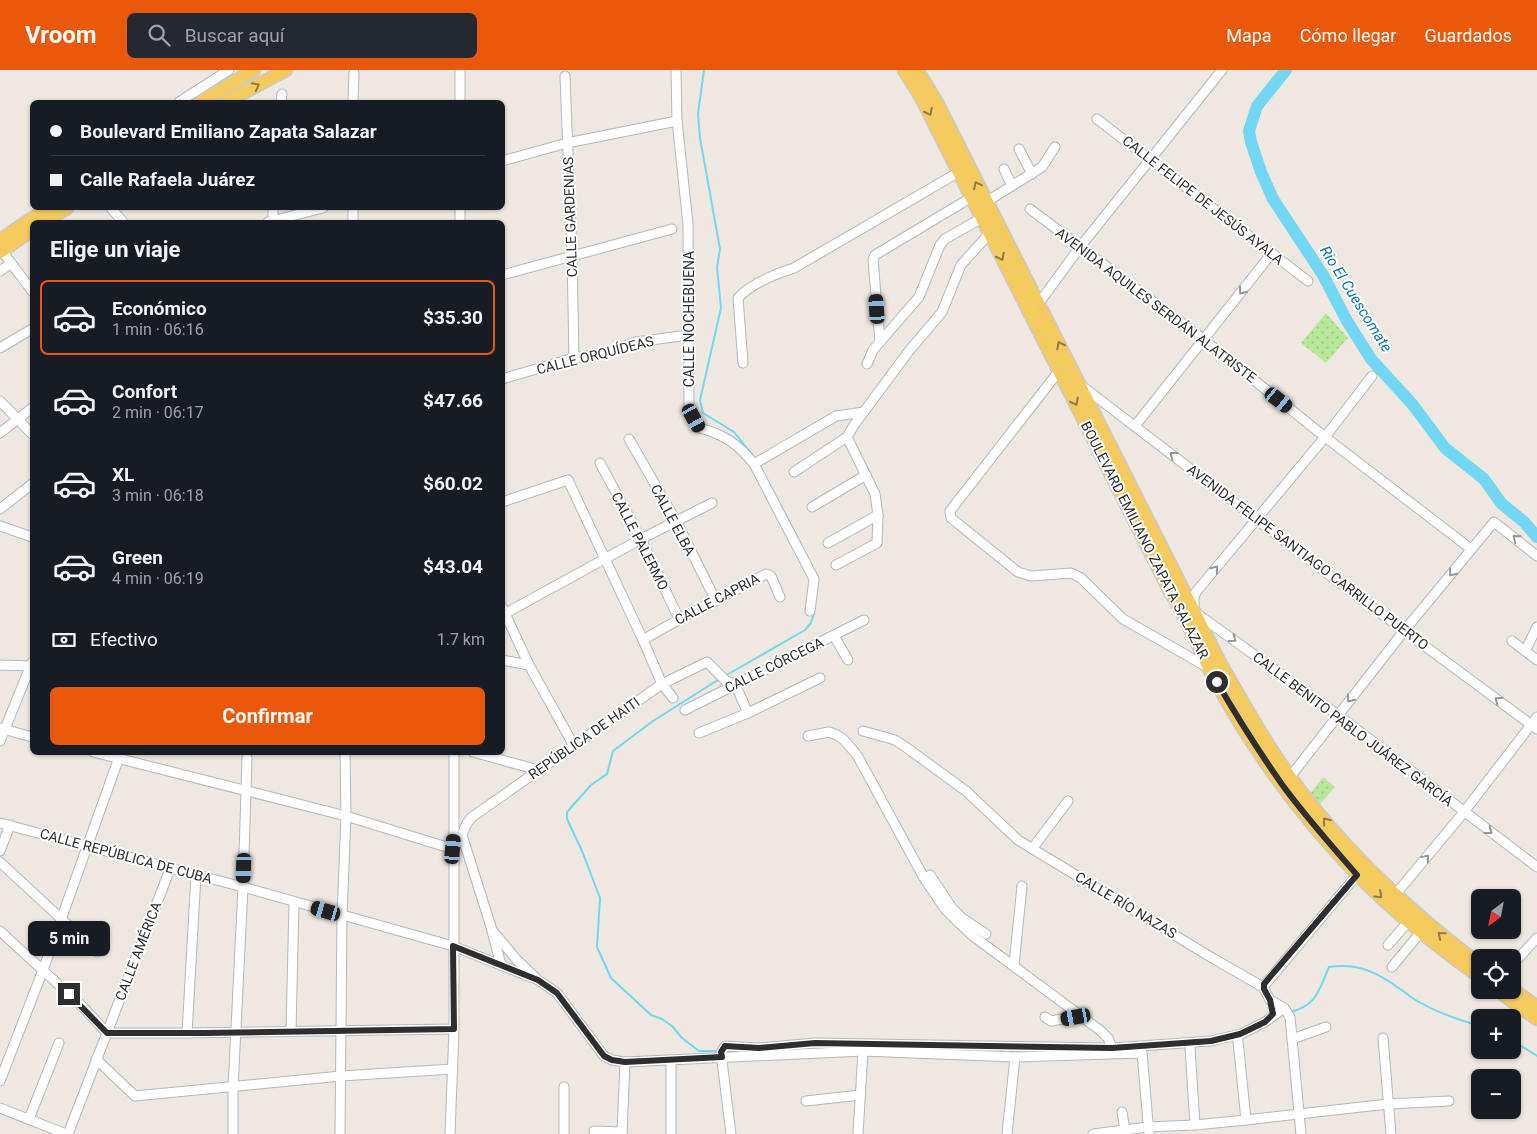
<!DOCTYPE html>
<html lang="es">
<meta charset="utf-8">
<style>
:root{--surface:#171b24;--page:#242831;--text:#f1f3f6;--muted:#9ea1a6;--line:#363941;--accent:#ea580c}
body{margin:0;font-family:Roboto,sans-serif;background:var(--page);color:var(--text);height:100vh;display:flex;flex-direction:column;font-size:19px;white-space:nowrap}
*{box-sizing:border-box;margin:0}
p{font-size:16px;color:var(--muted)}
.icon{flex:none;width:28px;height:28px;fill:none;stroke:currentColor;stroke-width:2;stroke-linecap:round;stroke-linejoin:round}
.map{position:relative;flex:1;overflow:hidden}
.side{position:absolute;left:30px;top:150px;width:475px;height:535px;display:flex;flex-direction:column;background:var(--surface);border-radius:8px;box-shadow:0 1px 4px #0004}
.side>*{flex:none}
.top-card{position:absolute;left:30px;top:30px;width:475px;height:110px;border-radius:8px;box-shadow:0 1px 4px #0004;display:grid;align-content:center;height:110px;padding:0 20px;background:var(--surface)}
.needle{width:32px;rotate:212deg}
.controls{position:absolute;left:1471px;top:819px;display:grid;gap:10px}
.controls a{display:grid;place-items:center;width:50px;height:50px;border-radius:8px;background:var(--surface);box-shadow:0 1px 4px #0004;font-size:25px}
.end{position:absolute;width:22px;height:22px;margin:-11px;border:6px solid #2e2e2e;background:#fff;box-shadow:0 0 0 2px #fff}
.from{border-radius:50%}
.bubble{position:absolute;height:35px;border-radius:8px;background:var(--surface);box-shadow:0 1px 4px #0004;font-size:16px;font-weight:700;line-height:35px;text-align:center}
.car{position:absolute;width:15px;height:30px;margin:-15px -8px;border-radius:6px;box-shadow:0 0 4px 1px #0007;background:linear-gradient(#222 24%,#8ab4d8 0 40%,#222 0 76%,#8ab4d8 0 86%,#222 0)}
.top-card b{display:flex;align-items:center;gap:18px;height:48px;font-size:19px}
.top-card b+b{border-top:1px solid var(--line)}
.top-card i{width:12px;height:12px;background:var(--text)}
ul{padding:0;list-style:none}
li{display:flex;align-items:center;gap:15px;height:75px;margin:0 10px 8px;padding:0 10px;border:2px solid transparent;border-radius:8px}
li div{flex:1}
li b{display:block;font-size:19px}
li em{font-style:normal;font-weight:700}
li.active{border-color:var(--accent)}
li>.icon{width:45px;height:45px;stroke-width:1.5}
h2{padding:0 20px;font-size:22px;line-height:60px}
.pay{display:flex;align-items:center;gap:12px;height:55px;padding:0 20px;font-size:19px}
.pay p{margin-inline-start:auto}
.cta{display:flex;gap:10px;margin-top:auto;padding:10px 20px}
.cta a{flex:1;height:58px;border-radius:8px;background:var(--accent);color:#fff;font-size:20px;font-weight:700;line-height:58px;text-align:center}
header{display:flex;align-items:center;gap:30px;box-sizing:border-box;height:70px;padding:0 25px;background:var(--accent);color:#fff}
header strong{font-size:24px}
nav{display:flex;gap:28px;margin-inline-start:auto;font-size:18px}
.search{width:350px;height:45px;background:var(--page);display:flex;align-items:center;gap:12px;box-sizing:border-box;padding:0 18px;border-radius:8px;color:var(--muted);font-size:19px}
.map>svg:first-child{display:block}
.grass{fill:url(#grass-dots)}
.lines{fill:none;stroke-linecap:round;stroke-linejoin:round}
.stream{stroke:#72d7f3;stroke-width:2}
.river{stroke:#72d7f3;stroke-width:12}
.minor-casing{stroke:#b4b7c1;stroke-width:11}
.primary-casing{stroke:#c9c9c9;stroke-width:15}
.minor{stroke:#fff;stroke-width:9}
.primary{stroke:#f5cb5f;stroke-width:12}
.oneway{stroke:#927c46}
.oneway2{stroke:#969696}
.route{stroke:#2e2e2e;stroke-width:6}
.labels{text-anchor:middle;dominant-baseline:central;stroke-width:4;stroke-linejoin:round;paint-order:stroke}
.street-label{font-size:14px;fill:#2e2e2e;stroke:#fff}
.water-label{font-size:15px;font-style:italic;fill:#0978a6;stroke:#fff}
</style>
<header>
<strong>Vroom</strong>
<div class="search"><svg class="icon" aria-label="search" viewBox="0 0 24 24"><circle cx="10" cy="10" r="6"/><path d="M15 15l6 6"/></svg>Buscar aquí</div>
<nav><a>Mapa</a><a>Cómo llegar</a><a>Guardados</a></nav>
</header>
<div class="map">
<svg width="1537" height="1064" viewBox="0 0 1537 1064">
<defs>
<pattern id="grass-dots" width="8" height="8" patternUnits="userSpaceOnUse" patternTransform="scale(1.25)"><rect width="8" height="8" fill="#b9e79c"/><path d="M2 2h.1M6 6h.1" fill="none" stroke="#9fc687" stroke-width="1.8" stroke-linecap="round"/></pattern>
</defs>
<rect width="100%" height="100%" fill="#efe8e0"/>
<g class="grass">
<path d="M1326 243 1348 268 1326 293 1301 273Z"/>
<path d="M1323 707 1335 717 1319 735 1310 724Z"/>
</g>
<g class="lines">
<g class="stream">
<path d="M704 0 698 44 700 68 720 179 717 197 721 238 700 330 703 343 734 362 754 387"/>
<path d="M777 429 801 474"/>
<path d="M725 606 805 560 811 553 814 543"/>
<path d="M1290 942C1317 936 1319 920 1329 897 1358 893 1377 902 1400 919 1407 923 1412 929 1419 932 1438 943 1459 950 1480 956"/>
<path d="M1512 970 1537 986"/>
<path d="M795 979 838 978"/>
<path d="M930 979 1025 981"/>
<path d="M718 981H699L682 968 672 956 662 949 651 945 611 908 597 877 600 828 582 781 567 749V742L591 715 607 704 613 681 653 651 721 608"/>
<path d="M725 981H736"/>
</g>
<path class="river" d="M1286 0 1257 36 1249 61 1251 72 1261 102 1273 129 1323 205 1347 251 1371 289 1413 335 1445 378 1484 409 1501 433 1524 452 1537 467"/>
<g class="minor-casing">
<g id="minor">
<path d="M460 0V32"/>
<path d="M676 0 677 51 688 154 689 337 700 358C725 365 738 374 754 394L814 509 810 541"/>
<path d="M565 6 572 185 574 288"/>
<path d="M179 32 229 0"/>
<path d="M281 32 282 24"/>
<path d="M353 32 354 3"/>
<path d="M1097 49 1308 211"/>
<path d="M1019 79 1032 104"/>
<path d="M502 91 567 73 677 51"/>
<path d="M1004 99 1012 116"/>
<path d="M986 132 1042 97 1055 77"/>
<path d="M111 138 123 152"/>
<path d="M273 138V152"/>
<path d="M1030 139 1203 269 1325 367 1471 479"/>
<path d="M268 152 323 138"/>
<path d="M353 152V138"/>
<path d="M460 152V138"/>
<path d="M2 181 32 221"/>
<path d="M0 201 11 193"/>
<path d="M502 205 672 159"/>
<path d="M1034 236 1039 233 1080 177 1222 0"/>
<path d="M880 272 873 190 875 185 972 127"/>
<path d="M0 278 32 259"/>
<path d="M743 293 738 228C751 214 775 204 794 198L959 102"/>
<path d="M867 294 873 280 919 227 940 175 945 169 982 148"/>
<path d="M1059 301 950 441 951 448 1018 502 1031 506 1071 503 1081 508 1123 549 1209 598"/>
<path d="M502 309 574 288 609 282 636 272 688 265"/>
<path d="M1082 316 1341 514 1537 659"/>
<path d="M0 331 32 364"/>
<path d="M1135 356 1272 183"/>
<path d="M0 363 32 338"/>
<path d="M629 369 676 451 716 531"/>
<path d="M600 393 641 469 679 549"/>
<path d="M754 394 836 346 864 342"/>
<path d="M794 402 847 367 854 355 909 281 942 242 961 195 989 164"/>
<path d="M502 432 568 410 643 570 662 614 673 628"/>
<path d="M812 437 866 405"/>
<path d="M0 439 32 414"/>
<path d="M0 456 32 467"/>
<path d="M828 473 878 445"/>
<path d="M836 495 877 473 878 445 875 424 847 367"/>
<path d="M502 537 529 595 574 676"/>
<path d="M1194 538V528L1196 522 1325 367 1372 306"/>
<path d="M506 543 641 469 712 433"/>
<path d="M1196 543 1338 645 1537 797"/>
<path d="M834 566 848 590"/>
<path d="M643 570C683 546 725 526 766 504L771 506 780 527"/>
<path d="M1512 571 1537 590"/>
<path d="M1525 581 1537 557"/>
<path d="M502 590 529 595"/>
<path d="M0 595 32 596"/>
<path d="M685 640 864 550"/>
<path d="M748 643 735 614 726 611 707 592 662 614 472 747 467 753 462 765 492 860 516 889 538 910 557 923 604 986 612 990 625 992 863 981 1015 987 1142 983 1149 1064"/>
<path d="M0 658 32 667"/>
<path d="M863 661 895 670 907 678 966 721 1018 770 1214 889 1263 917 1270 930 1284 938 1290 947 1301 1064"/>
<path d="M699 663 748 643 820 608"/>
<path d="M808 666 829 662 837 665 844 670 857 685 924 808 945 839 958 852 973 866 1101 961 1108 968 1112 978"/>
<path d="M0 671 32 592"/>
<path d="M93 682 346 746 453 779"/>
<path d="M473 682 538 700"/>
<path d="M1290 707 1404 561 1494 452 1537 486"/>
<path d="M0 753 243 817 453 876 533 908"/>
<path d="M1032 779 1068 731"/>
<path d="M0 781 10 755"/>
<path d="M0 792 97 882"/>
<path d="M930 805 952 838 962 848 986 864"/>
<path d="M1395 825 1464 742 1537 647"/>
<path d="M0 861 83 937 107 963H187L454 959"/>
<path d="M492 861 501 895"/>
<path d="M1388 875 1408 852"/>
<path d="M1014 895 1022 816"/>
<path d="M1512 895 1537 868"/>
<path d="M1392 897 1420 863"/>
<path d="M1263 917 1357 805"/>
<path d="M1045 947 1051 951 1078 946"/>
<path d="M291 961 294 832"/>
<path d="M187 963 196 805"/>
<path d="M1383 968 1391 1064"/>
<path d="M1292 969 1326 957"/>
<path d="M1238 971 1246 1050"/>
<path d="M1190 977 1195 1055"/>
<path d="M96 989 135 1026 341 1006 453 999"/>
<path d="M671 990V1064"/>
<path d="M0 1011 43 900 121 682"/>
<path d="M806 1031 860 1025"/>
<path d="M0 1038 66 1064"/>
<path d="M1122 1042 1125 1060"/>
<path d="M29 1049 59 973"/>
<path d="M594 1061 622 1062"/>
<path d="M68 1064 170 799"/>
<path d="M233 1064V1018L243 817 247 688"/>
<path d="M340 1064 342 846 346 746 345 682"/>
<path d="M450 1064 454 959V682"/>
<path d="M564 1064V1017"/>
<path d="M622 1064 625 992"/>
<path d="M731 1064 721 983 725 976 759 978 815 973 1112 978 1211 971 1241 964 1265 952 1284 938"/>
<path d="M858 1064 863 981"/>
<path d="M1007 1064 1015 987"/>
<path d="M1093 1064 1148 1057 1195 1055 1246 1050 1388 1034 1449 1031"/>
</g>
</g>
<g class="primary-casing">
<g id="primary">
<path d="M904 0 921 27 1170 521C1185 545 1196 570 1208 596 1218 617 1231 638 1243 658 1276 710 1315 761 1358 805 1395 843 1437 876 1480 907"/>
<path d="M917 0 937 33 1220 593C1242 631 1263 670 1289 706 1342 779 1408 841 1480 895"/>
<path d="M201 32 254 0"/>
<path d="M226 32 286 0"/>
<path d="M44 152 67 138"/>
<path d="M0 170 48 138"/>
<path d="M0 182 32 160"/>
<path d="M1512 919 1537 937"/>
<path d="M1497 920 1537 949"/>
</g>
</g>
<use href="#minor" class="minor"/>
<use href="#primary" class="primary"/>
</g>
<defs><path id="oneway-chevron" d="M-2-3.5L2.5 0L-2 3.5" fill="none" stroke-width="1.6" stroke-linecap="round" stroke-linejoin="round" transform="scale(1.25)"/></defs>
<g class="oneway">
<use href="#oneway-chevron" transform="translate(256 16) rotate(-28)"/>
<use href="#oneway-chevron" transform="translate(929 42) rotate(63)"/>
<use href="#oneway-chevron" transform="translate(977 115) rotate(-116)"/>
<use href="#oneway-chevron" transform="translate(1001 187) rotate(63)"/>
<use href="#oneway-chevron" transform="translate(1060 275) rotate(-117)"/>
<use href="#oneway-chevron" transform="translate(1075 332) rotate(63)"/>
<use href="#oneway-chevron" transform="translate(1326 751) rotate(-129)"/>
<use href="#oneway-chevron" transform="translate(1379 825) rotate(43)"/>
<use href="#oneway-chevron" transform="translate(1441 865) rotate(-141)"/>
</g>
<g class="oneway2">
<use href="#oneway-chevron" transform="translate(1242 221) rotate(129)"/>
<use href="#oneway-chevron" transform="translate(1173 385) rotate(-143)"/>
<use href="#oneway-chevron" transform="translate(1516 468) rotate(-141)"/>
<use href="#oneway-chevron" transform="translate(1215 499) rotate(-51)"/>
<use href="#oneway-chevron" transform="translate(1452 503) rotate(128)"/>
<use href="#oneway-chevron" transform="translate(1233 569) rotate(36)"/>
<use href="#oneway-chevron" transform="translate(1350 629) rotate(128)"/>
<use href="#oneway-chevron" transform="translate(1498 630) rotate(-144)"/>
<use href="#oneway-chevron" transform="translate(1489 761) rotate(37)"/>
<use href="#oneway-chevron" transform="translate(1426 788) rotate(-50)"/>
</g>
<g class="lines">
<path class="route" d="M69 924 107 963H204L454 959 453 876 538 910 557 923 604 986 612 990 625 992 722 987 721 982 725 976 759 978 815 973 1112 978 1211 971 1240 964 1265 952 1273 944 1270 930 1264 919V914L1357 805C1331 775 1304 745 1281 713 1258 680 1237 647 1217 612"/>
</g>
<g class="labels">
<g class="street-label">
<text transform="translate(1203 130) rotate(38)">CALLE FELIPE DE JESÚS AYALA</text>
<text transform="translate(570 147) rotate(-92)">CALLE GARDENIAS</text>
<text transform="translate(1156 235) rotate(37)">AVENIDA AQUILES SERDÁN ALATRISTE</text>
<text transform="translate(689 249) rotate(-90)">CALLE NOCHEBUENA</text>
<text transform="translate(595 285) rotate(-14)">CALLE ORQUÍDEAS</text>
<text transform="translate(673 450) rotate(62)">CALLE ELBA</text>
<text transform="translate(1145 470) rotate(63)">BOULEVARD EMILIANO ZAPATA SALAZAR</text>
<text transform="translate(640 471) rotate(63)">CALLE PALERMO</text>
<text transform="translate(1308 487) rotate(37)">AVENIDA FELIPE SANTIAGO CARRILLO PUERTO</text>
<text transform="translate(717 529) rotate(-28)">CALLE CAPRIA</text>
<text transform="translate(774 595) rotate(-26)">CALLE CÓRCEGA</text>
<text transform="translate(1353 659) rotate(37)">CALLE BENITO PABLO JUÁREZ GARCÍA</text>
<text transform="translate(584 668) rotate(-35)">REPÚBLICA DE HAITI</text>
<text transform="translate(126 786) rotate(15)">CALLE REPÚBLICA DE CUBA</text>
<text transform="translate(1126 835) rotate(31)">CALLE RÍO NAZAS</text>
<text transform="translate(138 881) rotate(-69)">CALLE AMÉRICA</text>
</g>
<g class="water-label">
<text transform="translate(1356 229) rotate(58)">Rio El Cuescomate</text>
</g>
</g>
</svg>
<div class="controls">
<a><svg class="needle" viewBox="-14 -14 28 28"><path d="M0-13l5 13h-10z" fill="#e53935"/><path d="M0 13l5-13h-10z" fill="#9ea1a6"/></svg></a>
<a><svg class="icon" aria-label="locate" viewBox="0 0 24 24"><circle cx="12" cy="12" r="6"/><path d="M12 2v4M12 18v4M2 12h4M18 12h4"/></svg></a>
<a>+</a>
<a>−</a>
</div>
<i class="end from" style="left:1217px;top:612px"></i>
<i class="end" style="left:69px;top:924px"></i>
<div class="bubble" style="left:28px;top:851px;width:82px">5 min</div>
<i class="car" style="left:877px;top:239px;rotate:356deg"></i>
<i class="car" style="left:1279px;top:330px;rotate:129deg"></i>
<i class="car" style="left:694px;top:348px;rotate:151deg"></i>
<i class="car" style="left:453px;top:779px;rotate:5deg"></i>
<i class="car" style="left:244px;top:798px;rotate:182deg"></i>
<i class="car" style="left:326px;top:841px;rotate:286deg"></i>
<i class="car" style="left:1076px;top:947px;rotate:260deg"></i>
<div class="top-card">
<b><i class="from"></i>Boulevard Emiliano Zapata Salazar</b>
<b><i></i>Calle Rafaela Juárez</b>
</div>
<section class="side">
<h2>Elige un viaje</h2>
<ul>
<li class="active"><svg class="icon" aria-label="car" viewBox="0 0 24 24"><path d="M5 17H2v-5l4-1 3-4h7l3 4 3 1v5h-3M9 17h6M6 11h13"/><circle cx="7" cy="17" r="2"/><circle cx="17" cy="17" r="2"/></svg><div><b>Económico</b><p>1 min · 06:16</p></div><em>$35.30</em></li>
<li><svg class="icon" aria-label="car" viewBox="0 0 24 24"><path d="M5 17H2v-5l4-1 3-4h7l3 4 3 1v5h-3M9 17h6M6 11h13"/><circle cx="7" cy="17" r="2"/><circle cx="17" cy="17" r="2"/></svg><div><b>Confort</b><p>2 min · 06:17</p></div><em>$47.66</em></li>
<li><svg class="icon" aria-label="car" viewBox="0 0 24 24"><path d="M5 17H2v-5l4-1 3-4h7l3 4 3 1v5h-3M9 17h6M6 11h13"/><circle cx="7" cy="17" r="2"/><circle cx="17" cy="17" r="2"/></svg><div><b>XL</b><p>3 min · 06:18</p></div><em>$60.02</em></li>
<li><svg class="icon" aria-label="car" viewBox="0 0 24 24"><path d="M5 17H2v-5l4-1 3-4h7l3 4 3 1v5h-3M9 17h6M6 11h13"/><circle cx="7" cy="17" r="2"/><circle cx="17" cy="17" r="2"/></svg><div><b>Green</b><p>4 min · 06:19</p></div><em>$43.04</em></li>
</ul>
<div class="pay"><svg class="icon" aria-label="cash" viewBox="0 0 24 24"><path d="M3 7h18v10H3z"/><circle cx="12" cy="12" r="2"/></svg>Efectivo<p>1.7 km</p></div>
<div class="cta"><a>Confirmar</a></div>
</section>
</div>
